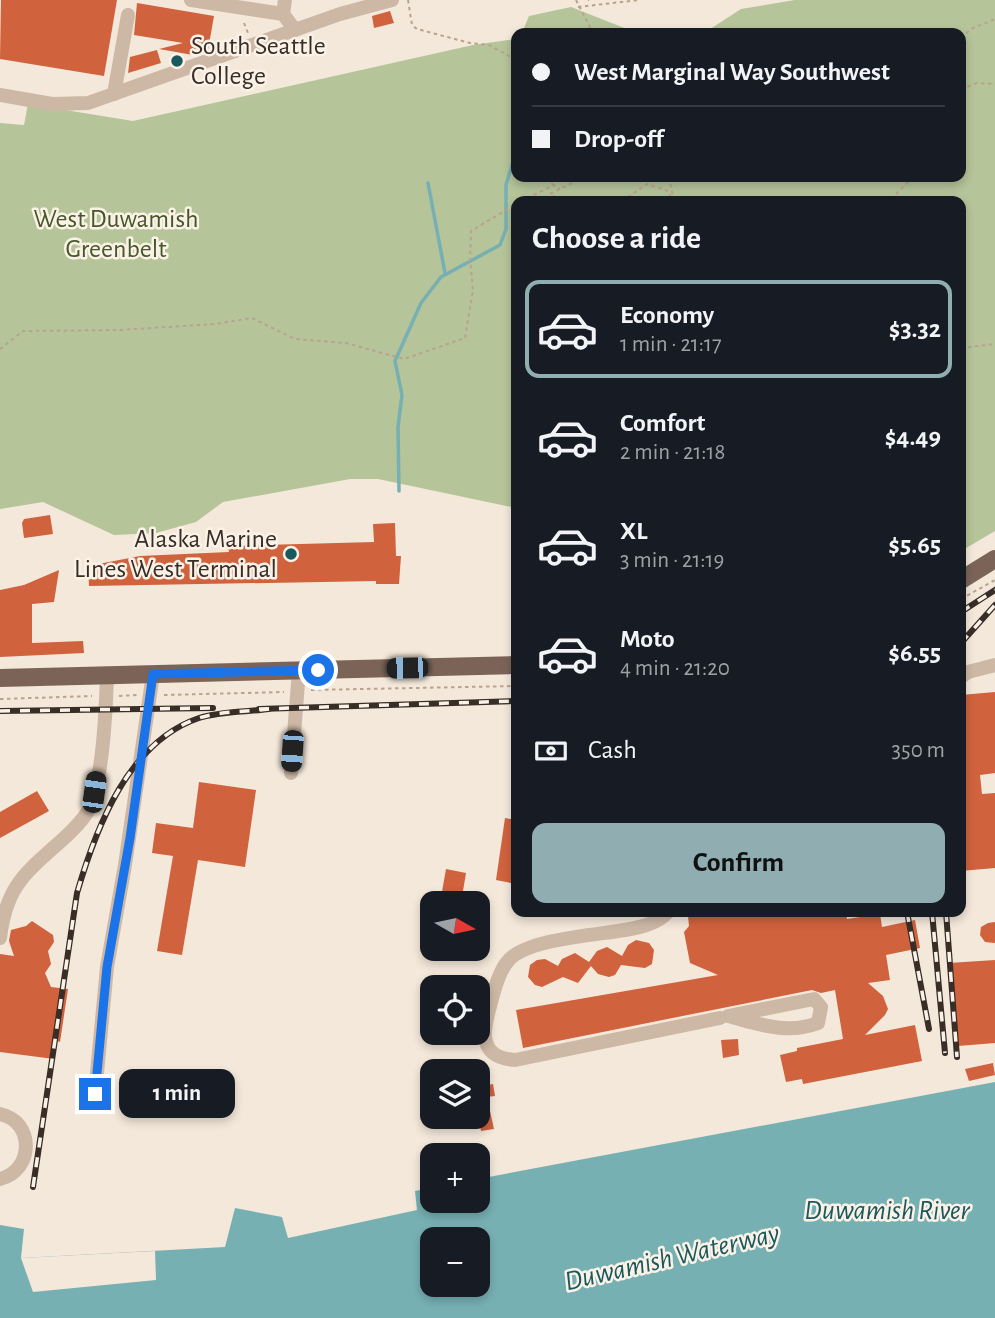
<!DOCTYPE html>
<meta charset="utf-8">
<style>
:root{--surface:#171b24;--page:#20242c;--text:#f1f3f6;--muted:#9ea1a6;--line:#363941;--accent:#90adb1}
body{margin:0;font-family:"Alegreya Sans",sans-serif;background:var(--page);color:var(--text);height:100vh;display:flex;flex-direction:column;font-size:26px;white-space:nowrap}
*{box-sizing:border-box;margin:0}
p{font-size:23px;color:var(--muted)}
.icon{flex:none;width:38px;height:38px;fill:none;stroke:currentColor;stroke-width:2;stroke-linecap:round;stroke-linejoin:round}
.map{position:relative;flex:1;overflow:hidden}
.side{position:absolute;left:511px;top:196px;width:455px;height:721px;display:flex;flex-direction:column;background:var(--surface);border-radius:14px;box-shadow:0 4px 10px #0003}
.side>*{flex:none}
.banner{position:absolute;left:511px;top:28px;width:455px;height:154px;border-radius:14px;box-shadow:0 4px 10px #0003;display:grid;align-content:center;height:154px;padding:0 21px;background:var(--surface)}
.needle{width:46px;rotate:99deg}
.fabs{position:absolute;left:420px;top:891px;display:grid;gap:14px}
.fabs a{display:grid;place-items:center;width:70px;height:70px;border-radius:14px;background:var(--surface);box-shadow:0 4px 10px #0003;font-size:35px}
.end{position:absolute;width:32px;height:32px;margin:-16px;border:9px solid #1a73e8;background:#fff;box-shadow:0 0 0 4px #fff}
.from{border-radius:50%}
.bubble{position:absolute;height:49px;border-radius:14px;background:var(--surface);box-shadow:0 4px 10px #0003;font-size:23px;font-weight:600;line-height:49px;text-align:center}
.car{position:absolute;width:21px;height:42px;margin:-21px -10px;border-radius:9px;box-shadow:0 0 5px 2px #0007;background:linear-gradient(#222 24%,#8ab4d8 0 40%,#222 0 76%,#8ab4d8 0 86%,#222 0)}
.banner b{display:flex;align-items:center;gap:24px;height:66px;font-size:26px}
.banner b+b{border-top:2px solid var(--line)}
.banner i{width:18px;height:18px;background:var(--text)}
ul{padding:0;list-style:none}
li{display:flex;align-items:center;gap:21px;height:98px;margin:0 14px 10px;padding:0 7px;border:4px solid transparent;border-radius:14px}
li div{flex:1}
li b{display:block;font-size:26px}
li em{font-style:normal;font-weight:600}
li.current{border-color:var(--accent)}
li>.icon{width:63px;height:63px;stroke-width:1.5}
h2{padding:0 21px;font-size:32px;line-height:84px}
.pay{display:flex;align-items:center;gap:18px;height:77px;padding:0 21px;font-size:26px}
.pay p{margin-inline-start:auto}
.action{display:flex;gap:14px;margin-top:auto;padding:14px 21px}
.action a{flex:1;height:80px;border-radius:14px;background:var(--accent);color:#111;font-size:28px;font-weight:600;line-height:80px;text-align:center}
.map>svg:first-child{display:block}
.green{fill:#b5c499}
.water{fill:#77b0b3;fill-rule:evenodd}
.pier{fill:#f4e8da}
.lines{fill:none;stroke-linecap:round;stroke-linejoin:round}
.stream{stroke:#77b0b3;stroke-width:3.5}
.building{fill:#d0623d}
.path{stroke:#b9a28f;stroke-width:2;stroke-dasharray:3.5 3.5;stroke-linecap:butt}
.minor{stroke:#cdb8a5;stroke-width:14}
.major{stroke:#7b6457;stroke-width:18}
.rail-casing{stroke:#382d27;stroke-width:6}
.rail{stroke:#fbf2e7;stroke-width:3.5;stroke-dasharray:10;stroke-linecap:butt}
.route{stroke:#1a73e8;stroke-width:9}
.poi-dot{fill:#19585d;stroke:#fbf2e7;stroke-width:2.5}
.labels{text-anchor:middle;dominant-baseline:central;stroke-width:5;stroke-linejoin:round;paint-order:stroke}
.poi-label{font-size:26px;fill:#382d27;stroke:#fbf2e7;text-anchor:start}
.park-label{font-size:26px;fill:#465829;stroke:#fbf2e7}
.water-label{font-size:28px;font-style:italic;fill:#19585d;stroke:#fbf2e7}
</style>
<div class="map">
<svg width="995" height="1318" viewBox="0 0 995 1318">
<rect width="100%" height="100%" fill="#f4e8da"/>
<g class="green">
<path d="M795 0H995V531L961 551V201H516V508L378 479H350L223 502 196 522 156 533 114 535 43 502 0 509V123L24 125 28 104 133 121 473 45 516 39V177H961V33H704L741 9Z"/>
<path d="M571 7 637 33H522L529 16Z"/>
</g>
<path class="water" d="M995 1082V1318H0V1225L24 1229 21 1258 225 1247 235 1208 282 1217 288 1238 417 1210 415 1191 430 1188 434 1206 448 1204V1201L478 1200V1179ZM432 1239H478V1284H432Z"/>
<path class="pier" d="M155 1251 156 1280 33 1292 21 1258Z"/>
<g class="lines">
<g class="stream">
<path d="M428 183 445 273"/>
<path d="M399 491 398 427 402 395 395 361 421 303 441 277 500 245 506 229V185L516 152"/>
</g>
</g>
<g class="building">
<path d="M1 0H117L104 76 0 59Z"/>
<path d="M137 3 214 16 208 50 194 49 193 55 159 49 183 43 134 35Z"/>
<path d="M390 11 394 23 374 28 372 16Z"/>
<path d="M157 50 161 63 128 73 130 57Z"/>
<path d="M50 515 53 534 24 538 22 523 24 519Z"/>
<path d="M395 523 396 556H401L399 584H376V581L89 586 88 566 140 556 229 552 228 546 374 542 373 524Z"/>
<path d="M59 570 54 602 32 604V643L83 641 84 653 0 657V590L24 585Z"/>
<path d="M995 692V773L980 775 982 794 995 793V868L961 871V695Z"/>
<path d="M199 782 256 790 245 867 198 860 182 955 157 951 173 856 152 853 156 823 193 828Z"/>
<path d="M37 791 49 811 0 838V812Z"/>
<path d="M505 818 516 820V884L496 880Z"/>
<path d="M446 869 466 873 461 903H440Z"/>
<path d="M707 912H846L847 919 880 914 882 927 915 920 920 948 886 955 890 980 868 983 883 996 888 1009 885 1015 865 1035 915 1025 922 1061 803 1084 802 1079 786 1082 780 1055 797 1051V1048L843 1039 835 990 821 993 812 990 523 1048 516 1010 718 975 690 963 684 932 689 926 688 916Z"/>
<path d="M32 921 53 935 54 942 48 951 51 964 45 973 51 987 68 989 60 1042 57 1041 54 1059 0 1052V954L14 956 9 941 11 930 26 926Z"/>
<path d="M995 922V943L985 942 980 935 981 927 988 923Z"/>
<path d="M636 940 649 943 654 950 652 964 645 968 621 965 615 975 609 977 598 974 591 966 578 983 563 977 542 987 535 985 528 977 530 965 537 960 545 959 558 966 562 959 575 953 589 962 597 951 607 947 622 956 628 945Z"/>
<path d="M995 960V1043L958 1046 949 963Z"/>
<path d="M738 1039 739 1055 723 1058 721 1040Z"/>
<path d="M993 1063 995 1075 969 1081 965 1069Z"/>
<path d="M493 1084 495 1096 487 1097 494 1129 481 1131 478 1113 480 1112 478 1087Z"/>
</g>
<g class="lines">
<g class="path">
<path d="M408 0 412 25 417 29 470 43 489 45 516 60"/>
<path d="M576 0 593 33"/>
<path d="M588 0H589"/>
<path d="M578 7 639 0"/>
<path d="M244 23 248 33"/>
<path d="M961 38 971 29 995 19"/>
<path d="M961 89 977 83 995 84"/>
<path d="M548 177 553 185"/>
<path d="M669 177 674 201"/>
<path d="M521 201 554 185 560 189"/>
<path d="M562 201 550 194 580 179 610 177"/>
<path d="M622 201 647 184 668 191 672 201"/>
<path d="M707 201 713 199 718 201"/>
<path d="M894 201 897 193 913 177"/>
<path d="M961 348 995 344"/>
<path d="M0 349 23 331 120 330 214 324 252 318 295 339 346 343 404 359 465 338 473 290 470 259 471 231 516 204"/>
<path d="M961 599 995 580"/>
<path d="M311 690 516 686"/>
<path d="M164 695 284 692"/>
<path d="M119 696 137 695"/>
<path d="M0 699 92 696"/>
</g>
<g class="minor">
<path d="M191 0 283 14 295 30"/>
<path d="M283 14 285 0"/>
<path d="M114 94 128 15"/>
<path d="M0 95 52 104 88 103 340 14 392 0"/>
<path d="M961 677 968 672 995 665"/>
<path d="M291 773 299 670"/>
<path d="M668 912C657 924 641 927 625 930 596 935 526 939 508 961 500 970 496 984 493 995 490 1007 484 1024 485 1037 487 1054 500 1059 515 1060L720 1018"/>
<path d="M0 938C6 887 24 874 61 841 71 832 83 821 89 809 103 780 106 708 107 675"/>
<path d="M814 999 821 1007 818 1023C787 1035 759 1024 728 1016Z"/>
<path d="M95 1094 107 967 125 865 153 674"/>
<path d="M0 1114C35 1121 34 1171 0 1179"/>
</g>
<g class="major">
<path d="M961 580 995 559"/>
<path d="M0 678 516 665"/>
</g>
<g class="rail-casing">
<g id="rail">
<path d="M961 612 995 590"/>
<path d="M961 643 995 605"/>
<path d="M259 709 516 701"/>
<path d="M0 711 213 708"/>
<path d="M907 912 929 1029"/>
<path d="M932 912 945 1053"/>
<path d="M946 912 957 1057"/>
<path d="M33 1187 77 893C96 828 128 742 199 718 220 711 247 712 269 709"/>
</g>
</g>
<use href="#rail" class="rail"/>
</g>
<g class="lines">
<path class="route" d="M95 1094 107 967 130 838 153 674 318 670"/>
</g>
<g class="poi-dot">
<circle cx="177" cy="61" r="7"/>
<circle cx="291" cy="554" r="7"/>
</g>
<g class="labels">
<g class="poi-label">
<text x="191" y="46">South Seattle<tspan x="191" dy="30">College</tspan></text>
<text x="277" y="539" text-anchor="end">Alaska Marine<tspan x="277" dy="30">Lines West Terminal</tspan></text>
</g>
<g class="park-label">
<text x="116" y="219">West Duwamish<tspan x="116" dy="30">Greenbelt</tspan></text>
</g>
<g class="water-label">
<text x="887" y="1211">Duwamish River</text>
<text transform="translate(672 1258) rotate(-13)">Duwamish Waterway</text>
</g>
</g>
</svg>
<div class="fabs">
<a><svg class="needle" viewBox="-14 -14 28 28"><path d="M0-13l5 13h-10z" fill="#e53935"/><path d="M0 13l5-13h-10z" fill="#9ea1a6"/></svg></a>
<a><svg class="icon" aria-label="locate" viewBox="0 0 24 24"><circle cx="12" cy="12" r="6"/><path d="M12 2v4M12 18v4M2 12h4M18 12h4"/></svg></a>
<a><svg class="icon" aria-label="layers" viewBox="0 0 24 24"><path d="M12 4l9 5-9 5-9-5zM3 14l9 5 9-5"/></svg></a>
<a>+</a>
<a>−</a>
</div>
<i class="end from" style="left:318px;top:670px"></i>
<i class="end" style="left:95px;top:1094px"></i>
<div class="bubble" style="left:119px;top:1069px;width:116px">1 min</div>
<i class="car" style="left:407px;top:668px;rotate:269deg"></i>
<i class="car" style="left:292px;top:751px;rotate:184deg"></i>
<i class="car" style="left:94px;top:792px;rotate:8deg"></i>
<div class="banner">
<b><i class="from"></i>West Marginal Way Southwest</b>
<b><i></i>Drop-off</b>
</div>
<section class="side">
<h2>Choose a ride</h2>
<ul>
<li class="current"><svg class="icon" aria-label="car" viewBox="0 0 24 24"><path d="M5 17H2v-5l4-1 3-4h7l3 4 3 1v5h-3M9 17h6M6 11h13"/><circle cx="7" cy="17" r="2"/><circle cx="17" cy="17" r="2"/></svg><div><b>Economy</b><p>1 min · 21:17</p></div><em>$3.32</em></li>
<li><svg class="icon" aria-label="car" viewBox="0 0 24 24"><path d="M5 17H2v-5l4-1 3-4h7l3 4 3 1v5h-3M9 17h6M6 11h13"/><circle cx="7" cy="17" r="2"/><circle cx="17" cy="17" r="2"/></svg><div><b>Comfort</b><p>2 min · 21:18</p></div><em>$4.49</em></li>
<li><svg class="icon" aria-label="car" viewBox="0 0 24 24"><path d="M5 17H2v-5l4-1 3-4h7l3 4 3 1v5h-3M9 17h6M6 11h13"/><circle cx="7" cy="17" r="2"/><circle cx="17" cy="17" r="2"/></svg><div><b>XL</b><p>3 min · 21:19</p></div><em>$5.65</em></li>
<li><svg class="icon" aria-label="car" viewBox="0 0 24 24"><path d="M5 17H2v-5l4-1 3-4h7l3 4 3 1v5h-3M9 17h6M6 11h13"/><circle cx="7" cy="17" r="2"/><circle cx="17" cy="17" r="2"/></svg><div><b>Moto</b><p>4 min · 21:20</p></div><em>$6.55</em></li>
</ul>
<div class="pay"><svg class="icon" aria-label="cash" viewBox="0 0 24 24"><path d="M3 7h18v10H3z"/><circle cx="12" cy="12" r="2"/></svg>Cash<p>350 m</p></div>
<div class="action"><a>Confirm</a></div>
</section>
</div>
